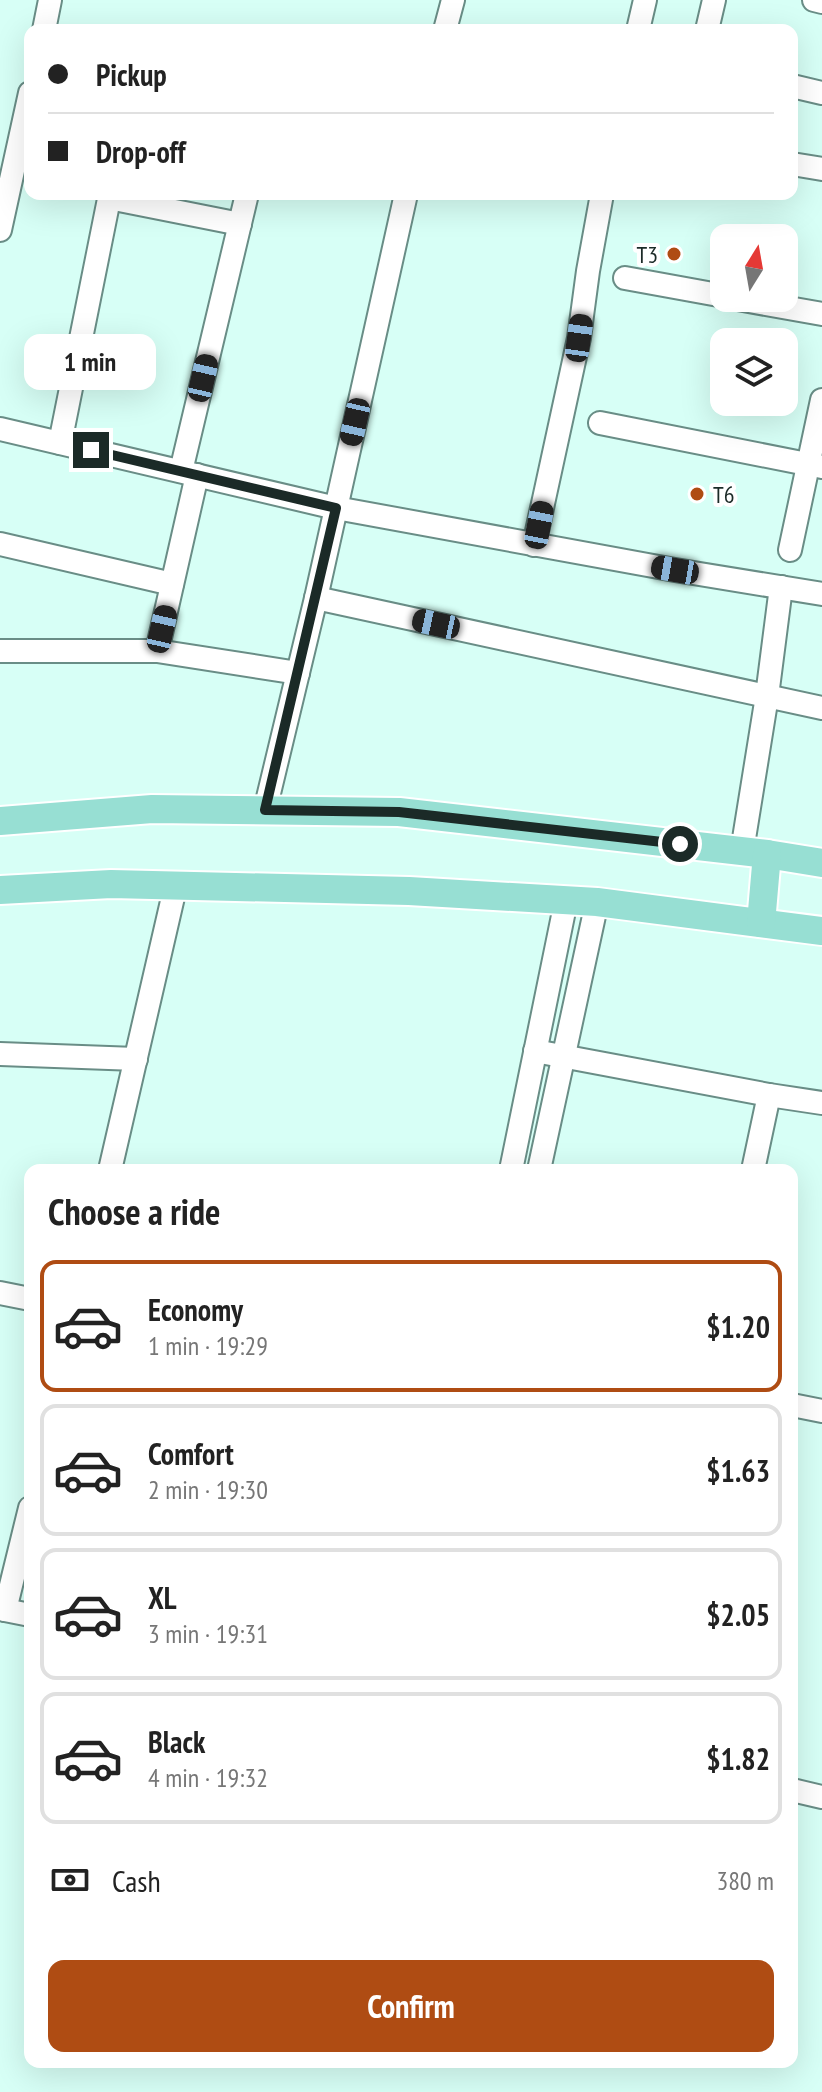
<!DOCTYPE html>
<meta charset="utf-8">
<style>
:root{--surface:#fff;--page:#f2f2f2;--text:#222;--muted:#767676;--line:#e0e0e0;--accent:#af4c13}
body{margin:0;font-family:"PT Sans Narrow",sans-serif;background:var(--page);color:var(--text);height:100vh;display:flex;flex-direction:column;font-size:30px;white-space:nowrap}
*{box-sizing:border-box;margin:0}
p{font-size:26px;color:var(--muted)}
.icon{flex:none;width:44px;height:44px;fill:none;stroke:currentColor;stroke-width:2;stroke-linecap:round;stroke-linejoin:round}
.map{position:relative;flex:1;overflow:hidden}
.side{position:absolute;left:24px;top:1164px;width:774px;height:904px;display:flex;flex-direction:column;background:var(--surface);border-radius:16px;box-shadow:0 8px 32px #0002}
.side>*{flex:none}
.guide{position:absolute;left:24px;top:24px;width:774px;height:176px;border-radius:16px;box-shadow:0 8px 32px #0002;display:grid;align-content:center;height:176px;padding:0 24px;background:var(--surface)}
.needle{width:52px;rotate:11deg}
.tools{position:absolute;left:710px;top:224px;display:grid;gap:16px}
.tools a{display:grid;place-items:center;width:88px;height:88px;border-radius:16px;background:var(--surface);box-shadow:0 8px 32px #0002;font-size:40px}
.end{position:absolute;width:36px;height:36px;margin:-18px;border:10px solid #1b2a27;background:#fff;box-shadow:0 0 0 4px #fff}
.from{border-radius:50%}
.bubble{position:absolute;height:56px;border-radius:16px;background:var(--surface);box-shadow:0 8px 32px #0002;font-size:26px;font-weight:700;line-height:56px;text-align:center}
.car{position:absolute;width:24px;height:48px;margin:-24px -12px;border-radius:10px;box-shadow:0 0 6px 2px #0007;background:linear-gradient(#222 24%,#8ab4d8 0 40%,#222 0 76%,#8ab4d8 0 86%,#222 0)}
.guide b{display:flex;align-items:center;gap:28px;height:76px;font-size:30px}
.guide b+b{border-top:2px solid var(--line)}
.guide i{width:20px;height:20px;background:var(--text)}
ul{padding:0;list-style:none}
li{display:flex;align-items:center;gap:24px;height:132px;margin:0 16px 12px;padding:0 8px;border:4px solid var(--line);border-radius:16px}
li div{flex:1}
li b{display:block;font-size:30px}
li em{font-style:normal;font-weight:700}
li.on{border-color:var(--accent)}
li>.icon{width:72px;height:72px;stroke-width:1.5}
h2{padding:0 24px;font-size:36px;line-height:96px}
.pay{display:flex;align-items:center;gap:20px;height:88px;padding:0 24px;font-size:30px}
.pay p{margin-inline-start:auto}
.button{display:flex;gap:16px;margin-top:auto;padding:16px 24px}
.button a{flex:1;height:92px;border-radius:16px;background:var(--accent);color:#fff;font-size:32px;font-weight:700;line-height:92px;text-align:center}
.map>svg:first-child{display:block}
.lines{fill:none;stroke-linecap:round;stroke-linejoin:round}
.minor-casing{stroke:#698d86;stroke-width:26}
.major-casing{stroke:#fff;stroke-width:32}
.minor{stroke:#fff;stroke-width:22}
.major{stroke:#97dfd3;stroke-width:28}
.route{stroke:#1b2a27;stroke-width:10}
.poi-dot{fill:#af4c13;stroke:#fff;stroke-width:3}
.labels{text-anchor:middle;dominant-baseline:central;stroke-width:8;stroke-linejoin:round;paint-order:stroke}
.poi-label{font-size:24px;fill:#1b2a27;stroke:#fff;text-anchor:end}
</style>
<div class="map">
<svg width="822" height="2092" viewBox="0 0 822 2092">
<rect width="100%" height="100%" fill="#d7fff6"/>
<g class="lines">
<g class="minor-casing">
<g id="minor">
<path d="M814 0 822 2"/>
<path d="M44 30 50 0"/>
<path d="M445 30 453 0"/>
<path d="M638 30 645 0"/>
<path d="M707 30 714 0"/>
<path d="M792 86 822 93"/>
<path d="M792 164 822 169"/>
<path d="M109 198 240 224"/>
<path d="M0 230 30 93"/>
<path d="M625 278 724 296"/>
<path d="M732 298 822 314"/>
<path d="M600 423 822 467"/>
<path d="M0 429 336 508 675 570 822 594"/>
<path d="M60 443 110 194"/>
<path d="M181 471 247 194"/>
<path d="M0 544 172 584"/>
<path d="M534 545 579 338 588 271 602 194"/>
<path d="M790 550 822 400"/>
<path d="M316 598 822 708"/>
<path d="M0 651H157L298 673"/>
<path d="M157 651 197 475"/>
<path d="M265 810 316 598 406 194"/>
<path d="M742 851 767 696 781 587"/>
<path d="M535 1051 769 1095 822 1103"/>
<path d="M0 1054 136 1059"/>
<path d="M110 1170 176 884"/>
<path d="M511 1170 566 901"/>
<path d="M539 1170 597 902"/>
<path d="M753 1170 769 1095"/>
<path d="M0 1293 30 1299"/>
<path d="M792 1405 822 1411"/>
<path d="M0 1609 30 1615"/>
<path d="M5 1610 30 1508"/>
<path d="M792 1790 822 1797"/>
</g>
</g>
<g class="major-casing">
<g id="major">
<path d="M0 821 152 809 399 812 767 854 822 863"/>
<path d="M0 890 111 884 409 891 597 902 822 931"/>
<path d="M761 923 767 854"/>
</g>
</g>
<use href="#minor" class="minor"/>
<use href="#major" class="major"/>
</g>
<g class="lines">
<path class="route" d="M91 450 336 508 265 810 399 812 680 844"/>
</g>
<g class="poi-dot">
<circle cx="674" cy="254" r="8"/>
<circle cx="697" cy="494" r="8"/>
</g>
<g class="labels">
<g class="poi-label">
<text x="658" y="254">T3</text>
<text x="713" y="494" text-anchor="start">T6</text>
</g>
</g>
</svg>
<div class="tools">
<a><svg class="needle" viewBox="-14 -14 28 28"><path d="M0-13l5 13h-10z" fill="#e53935"/><path d="M0 13l5-13h-10z" fill="#767676"/></svg></a>
<a><svg class="icon" aria-label="layers" viewBox="0 0 24 24"><path d="M12 4l9 5-9 5-9-5zM3 14l9 5 9-5"/></svg></a>
</div>
<i class="end from" style="left:680px;top:844px"></i>
<i class="end" style="left:91px;top:450px"></i>
<div class="bubble" style="left:24px;top:334px;width:132px">1 min</div>
<i class="car" style="left:579px;top:338px;rotate:8deg"></i>
<i class="car" style="left:203px;top:378px;rotate:13deg"></i>
<i class="car" style="left:355px;top:422px;rotate:193deg"></i>
<i class="car" style="left:539px;top:525px;rotate:11deg"></i>
<i class="car" style="left:675px;top:570px;rotate:280deg"></i>
<i class="car" style="left:436px;top:624px;rotate:282deg"></i>
<i class="car" style="left:162px;top:629px;rotate:13deg"></i>
<div class="guide">
<b><i class="from"></i>Pickup</b>
<b><i></i>Drop-off</b>
</div>
<section class="side">
<h2>Choose a ride</h2>
<ul>
<li class="on"><svg class="icon" aria-label="car" viewBox="0 0 24 24"><path d="M5 17H2v-5l4-1 3-4h7l3 4 3 1v5h-3M9 17h6M6 11h13"/><circle cx="7" cy="17" r="2"/><circle cx="17" cy="17" r="2"/></svg><div><b>Economy</b><p>1 min · 19:29</p></div><em>$1.20</em></li>
<li><svg class="icon" aria-label="car" viewBox="0 0 24 24"><path d="M5 17H2v-5l4-1 3-4h7l3 4 3 1v5h-3M9 17h6M6 11h13"/><circle cx="7" cy="17" r="2"/><circle cx="17" cy="17" r="2"/></svg><div><b>Comfort</b><p>2 min · 19:30</p></div><em>$1.63</em></li>
<li><svg class="icon" aria-label="car" viewBox="0 0 24 24"><path d="M5 17H2v-5l4-1 3-4h7l3 4 3 1v5h-3M9 17h6M6 11h13"/><circle cx="7" cy="17" r="2"/><circle cx="17" cy="17" r="2"/></svg><div><b>XL</b><p>3 min · 19:31</p></div><em>$2.05</em></li>
<li><svg class="icon" aria-label="car" viewBox="0 0 24 24"><path d="M5 17H2v-5l4-1 3-4h7l3 4 3 1v5h-3M9 17h6M6 11h13"/><circle cx="7" cy="17" r="2"/><circle cx="17" cy="17" r="2"/></svg><div><b>Black</b><p>4 min · 19:32</p></div><em>$1.82</em></li>
</ul>
<div class="pay"><svg class="icon" aria-label="cash" viewBox="0 0 24 24"><path d="M3 7h18v10H3z"/><circle cx="12" cy="12" r="2"/></svg>Cash<p>380 m</p></div>
<div class="button"><a>Confirm</a></div>
</section>
</div>
